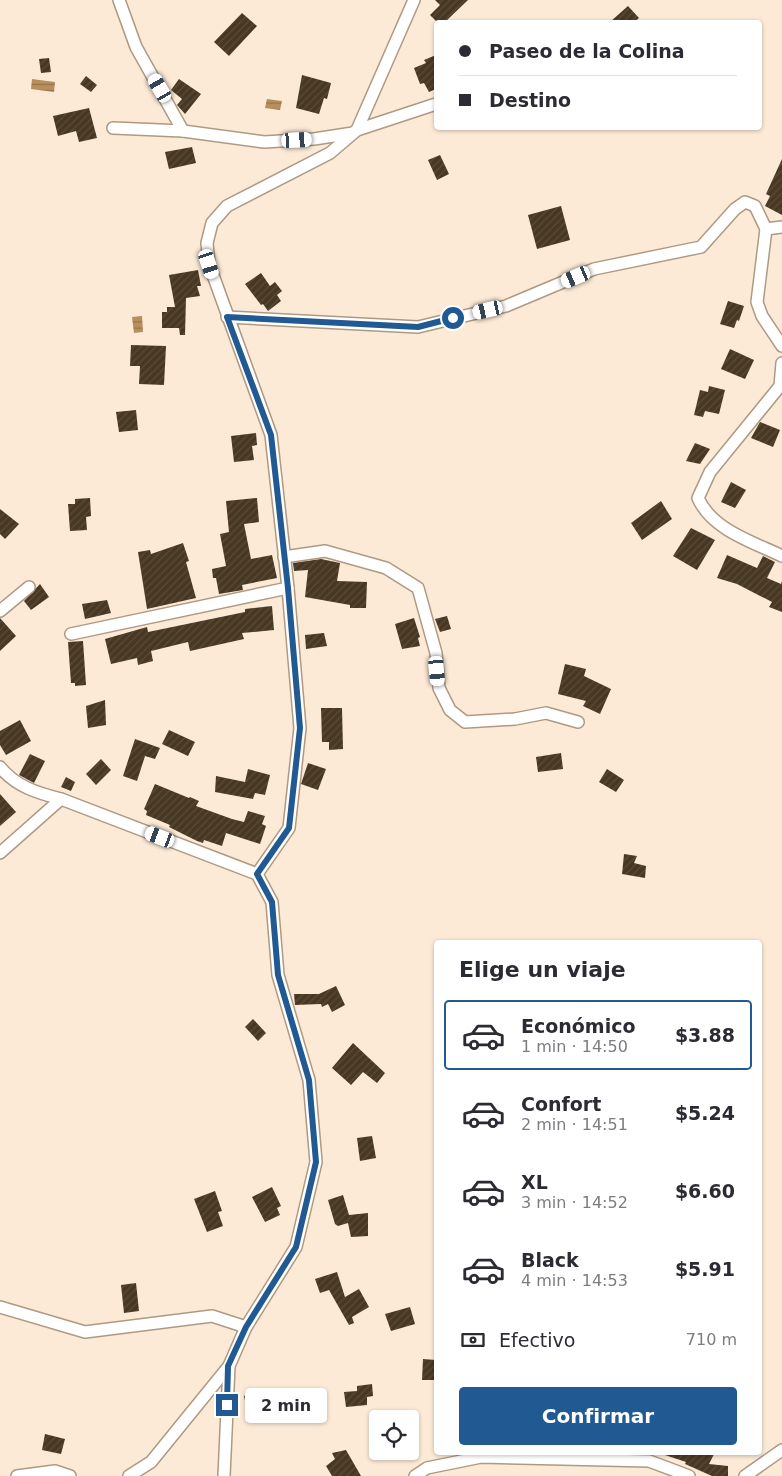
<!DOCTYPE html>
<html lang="es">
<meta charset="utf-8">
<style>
:root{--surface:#fff;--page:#f2f2f3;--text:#2b2b33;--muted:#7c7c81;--line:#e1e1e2;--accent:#215a92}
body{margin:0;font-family:"DejaVu Sans",sans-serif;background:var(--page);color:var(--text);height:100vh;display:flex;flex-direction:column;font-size:19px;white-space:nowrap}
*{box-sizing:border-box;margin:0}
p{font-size:16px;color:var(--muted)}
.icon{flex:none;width:28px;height:28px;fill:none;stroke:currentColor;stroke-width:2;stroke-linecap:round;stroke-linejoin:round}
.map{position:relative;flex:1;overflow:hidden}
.panel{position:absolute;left:434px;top:940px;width:328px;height:515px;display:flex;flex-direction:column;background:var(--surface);border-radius:5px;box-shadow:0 1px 4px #0004}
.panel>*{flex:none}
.top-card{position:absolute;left:434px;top:20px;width:328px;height:110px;border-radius:5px;box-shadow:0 1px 4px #0004;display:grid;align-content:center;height:110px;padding:0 25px;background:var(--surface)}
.buttons{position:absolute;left:369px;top:1410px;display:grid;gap:10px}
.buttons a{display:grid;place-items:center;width:50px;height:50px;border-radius:5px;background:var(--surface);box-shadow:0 1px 4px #0004;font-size:25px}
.end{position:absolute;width:22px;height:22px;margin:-11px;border:6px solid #215a92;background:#fff;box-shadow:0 0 0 2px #fff}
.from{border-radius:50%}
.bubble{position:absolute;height:35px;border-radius:5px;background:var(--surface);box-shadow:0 1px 4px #0004;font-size:16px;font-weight:700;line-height:35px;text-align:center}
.car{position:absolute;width:15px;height:30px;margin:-15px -8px;border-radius:6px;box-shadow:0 0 4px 1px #0007;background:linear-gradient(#fff 24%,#345 0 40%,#fff 0 76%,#345 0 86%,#fff 0)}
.top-card b{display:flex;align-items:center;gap:18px;height:48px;font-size:19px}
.top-card b+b{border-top:1px solid var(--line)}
.top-card i{width:12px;height:12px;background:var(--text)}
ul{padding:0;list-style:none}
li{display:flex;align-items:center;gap:15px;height:70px;margin:0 10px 8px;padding:0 15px;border:2px solid transparent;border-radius:5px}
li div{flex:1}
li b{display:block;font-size:19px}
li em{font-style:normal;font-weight:700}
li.selected{border-color:var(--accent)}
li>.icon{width:45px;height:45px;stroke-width:1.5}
h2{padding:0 25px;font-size:22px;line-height:60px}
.pay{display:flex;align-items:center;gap:12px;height:55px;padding:0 25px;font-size:19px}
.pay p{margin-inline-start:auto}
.primary-button{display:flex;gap:10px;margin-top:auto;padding:10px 25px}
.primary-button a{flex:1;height:58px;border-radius:5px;background:var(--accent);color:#fff;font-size:20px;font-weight:700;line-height:58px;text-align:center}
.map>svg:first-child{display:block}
.water{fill:url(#water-rules)}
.building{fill:url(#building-hatch)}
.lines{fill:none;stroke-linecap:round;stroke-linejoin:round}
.minor-casing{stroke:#ae9a83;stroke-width:14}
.minor{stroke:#fff;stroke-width:11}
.route{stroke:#215a92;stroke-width:6}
</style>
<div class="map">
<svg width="782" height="1476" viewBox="0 0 782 1476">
<defs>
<pattern id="water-rules" width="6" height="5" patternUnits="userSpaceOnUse" patternTransform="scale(1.25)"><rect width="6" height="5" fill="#b88f5c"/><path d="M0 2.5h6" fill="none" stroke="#95744b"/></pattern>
<pattern id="building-hatch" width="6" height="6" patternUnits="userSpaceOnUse" patternTransform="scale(1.25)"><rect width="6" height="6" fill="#483823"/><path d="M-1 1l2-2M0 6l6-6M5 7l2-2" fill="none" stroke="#5a4c39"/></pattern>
</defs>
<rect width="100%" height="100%" fill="#fcead7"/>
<g class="water">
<path d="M32 79 55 82 54 92 31 89Z"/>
<path d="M267 99 282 101 280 110 265 108Z"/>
<path d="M142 316 143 332 134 333 132 317Z"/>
</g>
<g class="building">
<path d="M435 0H468L445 22H437L430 15 440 5Z"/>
<path d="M628 6 639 18 634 22H610Z"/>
<path d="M242 13 257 26 229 56 214 42Z"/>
<path d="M436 55V89L429 92 424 83 420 84 414 68 426 63 424 60Z"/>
<path d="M49 58 51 72 41 73 39 59Z"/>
<path d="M302 75 331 83 327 99 324 98 319 114 296 108Z"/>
<path d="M86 76 97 85 91 92 80 84Z"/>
<path d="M179 79 201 94 185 114 177 105 182 99 171 90Z"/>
<path d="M89 108 97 138 79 142 76 131 58 136 53 116Z"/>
<path d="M192 147 196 163 169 169 165 152Z"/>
<path d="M440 155 449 174 437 180 428 160Z"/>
<path d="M782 159V215L765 206 770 196 766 194Z"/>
<path d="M561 206 570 240 537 249 528 215Z"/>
<path d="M198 270 201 286H197L200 296 186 298 185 335H180L179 328H162V312H167V307H175L169 275Z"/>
<path d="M261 273 270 286 275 282 282 291 277 295 281 301 268 311 263 304 261 305 245 284Z"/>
<path d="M728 301 744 306 739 321 737 320 734 328 720 324Z"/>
<path d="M131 345 166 346 164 385 139 384 140 366H130Z"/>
<path d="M730 349 754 360 745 379 721 369Z"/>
<path d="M709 386 725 390 719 414 705 411 703 417 694 415 700 390 708 392Z"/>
<path d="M136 410 138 430 119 432 116 412Z"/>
<path d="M760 422 780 430 773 447 751 438Z"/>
<path d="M256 433 257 445 252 446 254 460 234 462 231 436Z"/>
<path d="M695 443 710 449 700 464 686 461Z"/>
<path d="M731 482 746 490 735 508 721 502Z"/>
<path d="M90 498 91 516 86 517 87 530 70 531 68 504H75V499Z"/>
<path d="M257 498 259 522 244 524 251 559 272 555 277 578 242 585 243 590 219 594 216 578H213L212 569 226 566 220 534 229 532 226 501Z"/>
<path d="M661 501 672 519 642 540 631 523Z"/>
<path d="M0 509 19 524 5 539 0 534Z"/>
<path d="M691 528 715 540 697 570 673 556Z"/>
<path d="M183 543 189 561 186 562 196 598 147 609 138 552 150 550 151 554Z"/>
<path d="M727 555 757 568 763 556 775 562 767 578 781 584 782 581V612L769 607 772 602 737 584 717 578Z"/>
<path d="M321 559 340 563 337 581 367 582 366 608H350V605L305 597 308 570 294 571 293 563Z"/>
<path d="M40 584 49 597 31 610 24 601Z"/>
<path d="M107 600 111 613 85 619 82 604Z"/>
<path d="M272 606 274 630 242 633 244 639 190 651 188 642 151 651 153 661 138 665 137 658 111 664 105 639 147 627 148 632 245 612V609Z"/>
<path d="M447 616 451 629 440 632 435 619Z"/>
<path d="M0 618 16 636 0 651Z"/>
<path d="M414 618 420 637 418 638 420 646 402 649 395 624Z"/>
<path d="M324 633 327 646 306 649 305 635Z"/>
<path d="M83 641 86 685 75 686V683H71L68 642Z"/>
<path d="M565 664 586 669 584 676 611 689 600 714 583 706 586 701 558 694Z"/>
<path d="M105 700 106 725 88 728 86 706Z"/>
<path d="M321 708H342L343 749 329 750V742H322Z"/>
<path d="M20 720 31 741 6 755 0 745V731Z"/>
<path d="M169 730 195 742 188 756 162 744Z"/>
<path d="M135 739 160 748 155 759 145 756 137 781 123 776Z"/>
<path d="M561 753 563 769 538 772 536 757Z"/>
<path d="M30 754 45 761 34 783 19 775Z"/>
<path d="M101 759 111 770 96 785 86 774Z"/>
<path d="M308 763 326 769 318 790 301 784Z"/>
<path d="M248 769 270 775 265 795 255 793 253 799 215 792 216 776 245 782Z"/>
<path d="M607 769 624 780 616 792 599 782Z"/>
<path d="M66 777 75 782 71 791 61 787Z"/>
<path d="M155 784 189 798 190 797 199 801 196 806 232 819 244 822 248 811 265 816 262 824 266 826 260 844 226 833 222 846 204 840 203 843 197 841 169 827 170 825 146 815 147 811 144 809Z"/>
<path d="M0 794 16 812 0 826Z"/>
<path d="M624 854 637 856 634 863 646 866 645 878 622 874Z"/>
<path d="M336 986 345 1005 332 1012 328 1004 322 1007 321 1004 295 1005 294 994H319Z"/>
<path d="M253 1019 266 1033 258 1041 245 1027Z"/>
<path d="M353 1043 385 1073 377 1083 363 1072 351 1085 332 1068Z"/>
<path d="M372 1136 376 1158 360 1161 357 1138Z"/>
<path d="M272 1187 281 1206 277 1208 280 1215 265 1222 252 1197Z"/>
<path d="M215 1191 222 1211 218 1212 223 1226 207 1232 194 1199Z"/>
<path d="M343 1195 349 1215 368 1213V1236L351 1237 348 1223 338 1226 335 1224 328 1200Z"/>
<path d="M337 1272 345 1297 359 1289 369 1307 352 1317 354 1323 349 1325 329 1290 320 1293 315 1279Z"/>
<path d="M136 1283 139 1311 124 1313 121 1285Z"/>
<path d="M410 1307 415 1324 391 1331 385 1314Z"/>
<path d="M423 1359 436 1360V1380H422Z"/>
<path d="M372 1384 373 1396 367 1397V1405L346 1407 344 1392 357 1391V1386Z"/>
<path d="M271 1389 275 1408 248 1413 244 1396Z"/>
<path d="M45 1434 65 1439 61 1454 42 1450Z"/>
<path d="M346 1450 361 1476H332L326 1466 335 1459 332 1453Z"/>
<path d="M665 1452H715L709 1464 728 1466V1476H712L685 1464 686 1462 665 1455Z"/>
</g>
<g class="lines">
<g class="minor-casing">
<g id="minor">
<path d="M119 0 136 47 183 131"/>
<path d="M113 128 183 131 264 142 314 139 353 133"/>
<path d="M357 130 414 0"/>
<path d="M766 229 782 227"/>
<path d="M227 317 418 327 506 306 594 269 701 247 735 209 745 202 755 206 766 229 757 302 762 316 782 346"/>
<path d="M782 363 780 386 710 472 698 498C712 530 753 542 782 556"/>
<path d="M284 557 325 551 386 568 418 588 436 653 439 688 450 710 465 722 515 719 546 713 578 722"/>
<path d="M0 611 29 587"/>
<path d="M71 634 288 588"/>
<path d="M0 767C16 787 38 793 61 799L257 874 272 902 278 975 309 1080 316 1162 296 1247 246 1327 229 1366 224 1476"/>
<path d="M0 853 61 799"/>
<path d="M257 874 289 828 300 728 288 588 271 435 209 264 207 243 212 223 227 206 330 153 357 130 436 104"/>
<path d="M0 1307 85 1332 212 1316 246 1327"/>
<path d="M17 1476 55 1471 70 1476"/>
<path d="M129 1476 151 1462 229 1366"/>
<path d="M415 1476 427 1468 481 1457 649 1461 689 1476"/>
<path d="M745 1476 782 1450"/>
</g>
</g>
<use href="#minor" class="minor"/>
</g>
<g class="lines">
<path class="route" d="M227 1405 228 1366 246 1327 296 1247 316 1162 309 1080 278 975 272 902 257 874 289 828 300 728 288 588 271 435 227 317 418 327 453 318"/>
</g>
</svg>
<div class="buttons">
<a><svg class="icon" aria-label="locate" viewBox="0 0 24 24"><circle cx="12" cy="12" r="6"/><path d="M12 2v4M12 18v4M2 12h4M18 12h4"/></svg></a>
</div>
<i class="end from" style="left:453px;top:318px"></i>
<i class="end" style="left:227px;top:1405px"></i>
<div class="bubble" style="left:245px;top:1388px;width:82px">2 min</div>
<i class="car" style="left:160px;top:88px;rotate:330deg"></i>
<i class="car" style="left:297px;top:140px;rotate:87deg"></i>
<i class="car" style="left:209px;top:264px;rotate:162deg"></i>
<i class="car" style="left:576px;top:277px;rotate:247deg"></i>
<i class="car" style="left:488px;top:310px;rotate:257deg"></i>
<i class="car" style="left:437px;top:671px;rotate:175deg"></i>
<i class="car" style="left:160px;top:837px;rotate:291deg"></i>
<div class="top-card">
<b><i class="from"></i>Paseo de la Colina</b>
<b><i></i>Destino</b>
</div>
<section class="panel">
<h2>Elige un viaje</h2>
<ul>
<li class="selected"><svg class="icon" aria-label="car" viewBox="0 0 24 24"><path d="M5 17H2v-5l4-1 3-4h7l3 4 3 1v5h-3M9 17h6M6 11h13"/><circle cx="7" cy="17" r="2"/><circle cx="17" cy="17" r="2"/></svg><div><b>Económico</b><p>1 min · 14:50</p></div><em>$3.88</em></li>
<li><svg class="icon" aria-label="car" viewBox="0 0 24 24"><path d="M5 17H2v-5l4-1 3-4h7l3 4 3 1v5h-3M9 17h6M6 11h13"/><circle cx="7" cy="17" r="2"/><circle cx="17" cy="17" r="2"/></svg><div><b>Confort</b><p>2 min · 14:51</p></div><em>$5.24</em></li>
<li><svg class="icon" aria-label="car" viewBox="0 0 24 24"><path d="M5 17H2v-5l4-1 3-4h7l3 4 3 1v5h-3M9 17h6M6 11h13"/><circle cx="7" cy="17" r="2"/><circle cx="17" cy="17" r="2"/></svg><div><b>XL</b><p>3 min · 14:52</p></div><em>$6.60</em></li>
<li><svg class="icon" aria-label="car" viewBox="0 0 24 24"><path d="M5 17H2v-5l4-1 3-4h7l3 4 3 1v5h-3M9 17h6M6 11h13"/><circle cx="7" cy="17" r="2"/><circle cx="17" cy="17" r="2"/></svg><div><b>Black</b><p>4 min · 14:53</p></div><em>$5.91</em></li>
</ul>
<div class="pay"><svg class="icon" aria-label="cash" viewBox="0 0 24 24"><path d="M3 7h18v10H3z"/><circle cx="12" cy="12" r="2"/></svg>Efectivo<p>710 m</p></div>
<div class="primary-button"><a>Confirmar</a></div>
</section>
</div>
